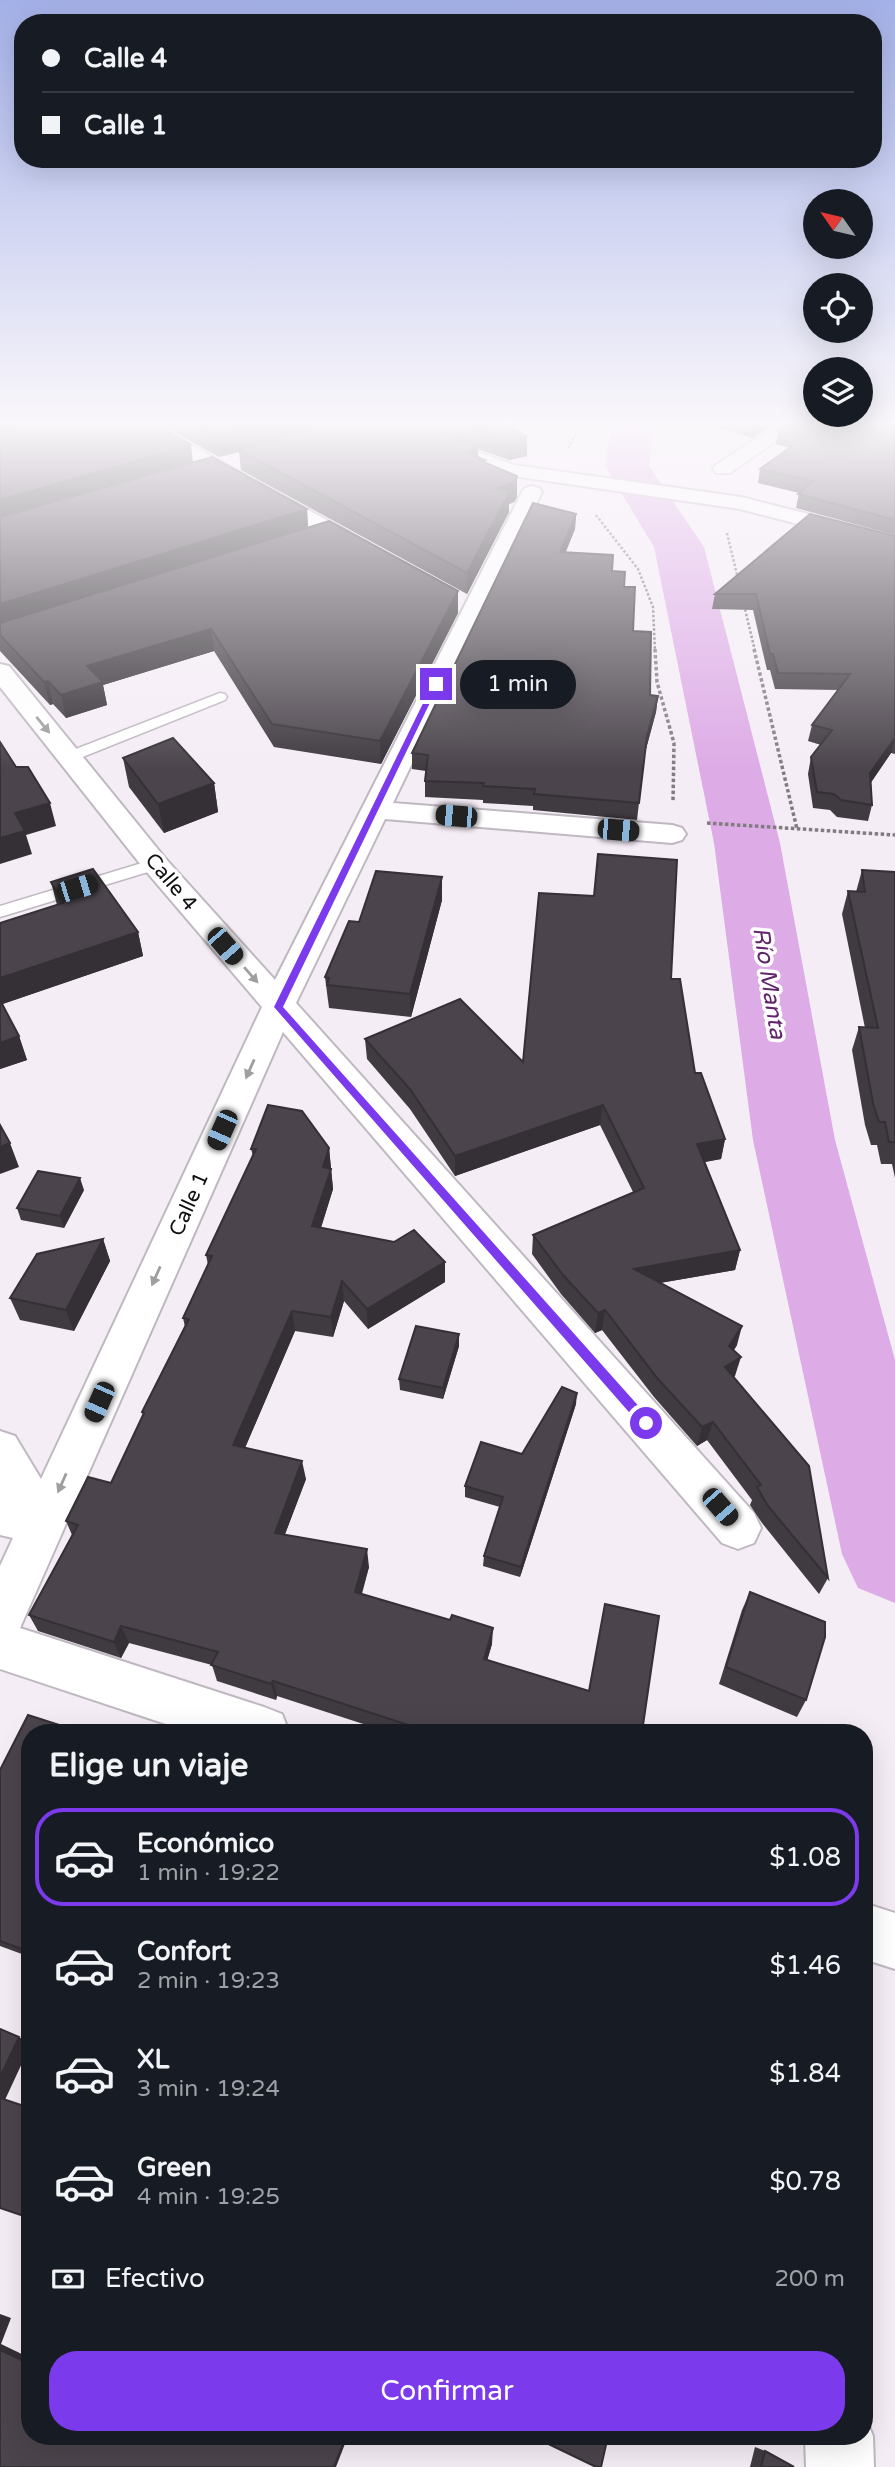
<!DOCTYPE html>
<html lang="es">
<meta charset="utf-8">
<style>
:root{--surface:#171b24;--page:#20242c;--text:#f1f3f6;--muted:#9ea1a6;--line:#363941;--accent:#7c3aed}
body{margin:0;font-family:"Varela Round",sans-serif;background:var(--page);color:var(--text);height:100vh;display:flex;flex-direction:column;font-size:26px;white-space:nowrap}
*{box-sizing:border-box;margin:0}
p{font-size:23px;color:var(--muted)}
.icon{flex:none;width:38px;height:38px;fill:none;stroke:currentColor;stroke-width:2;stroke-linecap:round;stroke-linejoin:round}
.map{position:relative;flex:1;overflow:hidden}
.details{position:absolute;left:21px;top:1724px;width:852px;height:721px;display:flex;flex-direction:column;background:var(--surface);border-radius:28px;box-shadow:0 7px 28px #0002}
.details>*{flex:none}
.hud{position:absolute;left:14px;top:14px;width:868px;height:154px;border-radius:28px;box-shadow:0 7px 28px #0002;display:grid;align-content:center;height:154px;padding:0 28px;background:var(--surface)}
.needle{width:46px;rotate:304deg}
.controls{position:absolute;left:803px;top:189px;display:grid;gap:14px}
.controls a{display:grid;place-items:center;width:70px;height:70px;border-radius:50%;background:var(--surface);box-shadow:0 7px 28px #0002;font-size:35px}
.end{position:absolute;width:32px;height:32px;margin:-16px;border:9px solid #7c3aed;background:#fff;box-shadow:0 0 0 4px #fff}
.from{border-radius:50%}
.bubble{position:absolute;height:49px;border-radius:24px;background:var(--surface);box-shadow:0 7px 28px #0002;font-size:23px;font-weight:600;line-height:49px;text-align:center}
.car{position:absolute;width:21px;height:42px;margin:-21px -10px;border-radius:9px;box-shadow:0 0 5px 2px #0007;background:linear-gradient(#222 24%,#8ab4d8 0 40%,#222 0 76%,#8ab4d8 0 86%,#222 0)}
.hud b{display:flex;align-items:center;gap:24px;height:66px;font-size:26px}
.hud b+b{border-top:2px solid var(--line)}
.hud i{width:18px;height:18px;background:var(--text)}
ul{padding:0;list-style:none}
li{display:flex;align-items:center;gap:21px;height:98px;margin:0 14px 10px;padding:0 14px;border:4px solid transparent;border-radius:28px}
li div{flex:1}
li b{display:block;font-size:26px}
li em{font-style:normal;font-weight:600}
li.current{border-color:var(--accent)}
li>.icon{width:63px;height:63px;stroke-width:1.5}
h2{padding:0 28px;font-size:32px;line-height:84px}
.pay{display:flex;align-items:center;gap:18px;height:77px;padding:0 28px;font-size:26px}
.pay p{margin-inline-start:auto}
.button{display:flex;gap:14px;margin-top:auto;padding:14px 28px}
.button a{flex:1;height:80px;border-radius:28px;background:var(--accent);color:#fff;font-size:28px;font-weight:600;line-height:80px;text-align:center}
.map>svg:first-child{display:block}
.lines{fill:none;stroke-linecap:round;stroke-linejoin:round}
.river{fill:#ddabe6;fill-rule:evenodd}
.lane-casing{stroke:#c0b8c1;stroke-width:3}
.street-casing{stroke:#c0b8c1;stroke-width:4}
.path-far1{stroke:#807b81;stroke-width:2.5;stroke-dasharray:2.5 2;stroke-linecap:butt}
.path{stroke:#807b81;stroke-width:3.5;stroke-dasharray:3.5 2.5;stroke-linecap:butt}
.lane{fill:#fff;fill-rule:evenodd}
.street{fill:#fff;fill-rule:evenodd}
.wall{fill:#403a41}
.shaded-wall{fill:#343035}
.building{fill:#4b444c;stroke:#343035;stroke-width:2}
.oneway{fill:#a09fa0}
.route{fill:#7c3aed}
.labels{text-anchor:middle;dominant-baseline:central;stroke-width:7;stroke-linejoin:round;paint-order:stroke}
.street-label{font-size:21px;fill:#110f12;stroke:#fff}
.water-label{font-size:23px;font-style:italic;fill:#60256a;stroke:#fff}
</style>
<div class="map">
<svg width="895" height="2467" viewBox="0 0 895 2467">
<rect width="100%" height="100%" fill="#f5edf6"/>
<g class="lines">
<path class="river" d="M612 424H654L649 466 704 547 780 843 835 1140 895 1360V1603L858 1588 842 1554 753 1140 714 843 654 547 605 466Z"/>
<g class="lane-casing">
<g id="lane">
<path d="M220 693 225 694 227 697 225 700 75 760H63L61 757 63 754Z"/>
<path d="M155 859 164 864 161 868 0 917V906Z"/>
</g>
</g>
<g class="street-casing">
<g id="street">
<path d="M130 424H153L370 544 373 549 370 554H354Z"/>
<path d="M396 424H420L467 448 514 465 741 497 895 536V549L740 509 507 475C483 469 411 442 396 424Z"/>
<path d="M778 424H800L730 473H716L713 469 716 465Z"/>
<path d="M532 486 539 488 542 492 393 803 672 825 682 828 686 834 682 840 672 843 385 819 296 1003 754 1513 761 1528 754 1543 738 1549 722 1543 283 1032 20 1628 264 1707 282 1714 289 1732H190L0 1669V1566L13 1538 0 1535V1431L15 1436 41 1479 262 1007 145 870 0 687V664L9 666 165 858 275 980 522 492 525 488Z"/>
<path d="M864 1903 895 1913V1969L864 1959Z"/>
<path d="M864 2415 873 2436 874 2467H806L805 2436H864Z"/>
</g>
</g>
<g class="path-far1">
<path d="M568 448 582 424"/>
<path d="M596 515 638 569 653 607 655 651"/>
<path d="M727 533 738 579"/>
<path d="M744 605 755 651"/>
</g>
<g class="path">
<path d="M655 649 657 682 674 743 673 802"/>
<path d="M754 649 797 829"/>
<path d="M707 823 895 835"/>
</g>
<use href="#lane" class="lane"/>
<use href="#street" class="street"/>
</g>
<g class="wall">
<path d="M0 424 193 462 307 509 308 527 458 591V613L381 764 274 747 214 651 103 685 107 705 66 718 53 704 50 705 0 651Z"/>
<path d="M159 424H421L452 437 426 424H519L509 427 527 436V456L509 460 478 449V457L485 463 517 497 514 502 509 504V512L467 594 241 470 239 452 219 457Z"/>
<path d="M705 424H773L752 438Z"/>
<path d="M895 424V535L796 508 799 493 758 483 760 469 790 448 776 444 778 430Z"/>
<path d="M576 514 575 529 565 552 612 571 624 587 633 631 650 695 658 696 656 712 645 752 637 820 533 810V806L483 803V800L425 797V781L426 771 412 769V753Z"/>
<path d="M895 536V754L891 753 871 782 872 805 868 821 837 817 830 810 813 808 808 774 811 757 821 745 808 741 812 725 838 690 775 689 770 670H767L753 610 712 609 715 594Z"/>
<path d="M123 758 214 783 218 812 164 833 129 787Z"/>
<path d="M862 870 895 872V1178L892 1164H881L877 1145H871L865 1125 852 1050 859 1027 865 1028 842 914 848 891 856 892Z"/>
<path d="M442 877V900L411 1017 329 1008 325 977 359 922Z"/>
<path d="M51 882 138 932 143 956 2 1004 19 1036 27 1060 0 1069V923L57 905Z"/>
<path d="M671 979 695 1073 725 1139 721 1159 705 1162 740 1250 735 1270 660 1283 737 1345 734 1350 735 1376 734 1377 828 1578 819 1594 762 1523 750 1505 752 1500 707 1440 697 1446 654 1397 602 1330 595 1333 561 1294 532 1254 533 1235 633 1192 600 1125 455 1176 410 1109 367 1059 365 1039 523 1062Z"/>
<path d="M329 1148 333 1189 321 1228 445 1282 368 1329 344 1301 333 1337 295 1331 245 1448 306 1479 285 1534 369 1567 361 1594 492 1644 487 1660 589 1691 605 1604 642 1732H388L277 1696 276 1700 217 1681 212 1665 129 1643 121 1658 38 1631 29 1615 72 1535 66 1521 111 1483 143 1415 142 1412 185 1327 183 1318 208 1265 206 1255 253 1156 251 1149Z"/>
<path d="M84 1190 64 1228 21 1220 17 1208Z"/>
<path d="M103 1239 110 1261 74 1331 20 1320 10 1298Z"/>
<path d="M459 1334V1346L443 1399 400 1390 399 1379Z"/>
<path d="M576 1404 520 1577 483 1566 484 1556 500 1507 465 1497V1486L522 1454Z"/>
<path d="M750 1592 806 1700 797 1717 719 1684 742 1610Z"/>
<path d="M30 1732V1957L0 1946V1770Z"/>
<path d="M755 2447 765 2451 794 2467H750Z"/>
</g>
<g class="shaded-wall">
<path d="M0 424H50L0 436Z"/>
<path d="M263 424H332L239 450V452L219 457 217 437Z"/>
<path d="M484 424H519L487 433Z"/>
<path d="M754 424H773L752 438Z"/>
<path d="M527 436V456L509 460V441Z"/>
<path d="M191 445 193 465 0 522V500Z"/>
<path d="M478 448V468L465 452Z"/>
<path d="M517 476V497L514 502 509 504V512L467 594V573L497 488Z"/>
<path d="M307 509 308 529 0 627V604Z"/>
<path d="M576 514 575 529 560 567V552Z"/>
<path d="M458 591V613L381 764 380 741Z"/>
<path d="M211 629 214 651 103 685 107 705 66 718 61 695 87 666Z"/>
<path d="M48 681 53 704 50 705 44 682Z"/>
<path d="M658 696 656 712 645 753 647 736Z"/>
<path d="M895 738 891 753 866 790 870 773Z"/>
<path d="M214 783 218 812 164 833 158 804Z"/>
<path d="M50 803 56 826 26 835 32 854 0 864V838L15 813Z"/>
<path d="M442 877V900L411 1017 410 994Z"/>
<path d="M138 932 143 956 0 1005V978Z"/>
<path d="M19 1036 27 1060 0 1069V1043Z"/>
<path d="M603 1105 600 1125 455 1176V1156Z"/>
<path d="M725 1139 721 1159 693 1164 697 1144Z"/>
<path d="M10 1143 19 1167 0 1174V1147Z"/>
<path d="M329 1148 333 1189 315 1246 312 1226 323 1167Z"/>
<path d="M80 1178 84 1190 64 1228 60 1216Z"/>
<path d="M103 1239 110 1261 74 1331 66 1310Z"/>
<path d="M740 1250 735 1270 630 1288 634 1269Z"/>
<path d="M445 1262V1282L368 1329 367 1309Z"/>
<path d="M342 1281 344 1301 333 1337 331 1317Z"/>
<path d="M605 1310 602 1330 595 1333 598 1313Z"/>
<path d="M292 1311 295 1331 238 1464 233 1445Z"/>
<path d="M742 1326 737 1345 724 1365 729 1346Z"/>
<path d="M459 1334V1346L443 1399V1388Z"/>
<path d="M741 1357 735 1376 720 1386 725 1367Z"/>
<path d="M577 1393 576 1404 520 1577 521 1567Z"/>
<path d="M713 1422 707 1440 697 1446 702 1427Z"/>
<path d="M302 1461 306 1479 279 1550 275 1533Z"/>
<path d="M367 1549 369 1567 358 1609 355 1592Z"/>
<path d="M121 1626 129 1643 121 1658 114 1642Z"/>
<path d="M493 1628 492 1644 483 1675 484 1659Z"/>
<path d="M273 1681 277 1696 276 1700 271 1684Z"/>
<path d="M19 2037 30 2044V2046L4 2102 0 2100V2077Z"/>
<path d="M0 2314 11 2318 1 2344 30 2358V2364L0 2350Z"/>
<path d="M346 2436H348L336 2467H334Z"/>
</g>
<g class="building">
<path d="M34 424H155L191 445 0 500V432Z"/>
<path d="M192 424H263L217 437Z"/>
<path d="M326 424H421L478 448 465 452 485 460 481 461 517 476 515 482 497 488 510 491 467 573 239 450Z"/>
<path d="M465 424H504L527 436 509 441Z"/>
<path d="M787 424H895V520L798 494 813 481 760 469 805 437 778 430Z"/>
<path d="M212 457 307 509 0 604V517Z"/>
<path d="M533 503 576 514 560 552 613 555 612 571 625 572 624 587H635L633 631 651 632 650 695 658 696 647 736 639 803 534 794 535 789 483 786 484 783 425 781 428 755 412 753Z"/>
<path d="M810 514 895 536V738L870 773 872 805 841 800 834 794 817 792 811 757 832 730 812 725 850 674 778 673 773 654H770L756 594H715Z"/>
<path d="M329 521 458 591 380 741 272 724 211 629 87 666 103 682 61 695 48 681 44 682 0 635V623Z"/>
<path d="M173 738 214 783 158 804 123 758Z"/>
<path d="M0 742 16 767H28L50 803 15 813 25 831 0 838Z"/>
<path d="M598 854 677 860 671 979H680L695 1073H701L725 1139 697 1144 740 1250 634 1269 742 1326 729 1346 741 1357 725 1367 809 1466 828 1578 768 1506 757 1487 761 1485 713 1422 702 1427 658 1379 605 1310 598 1313 563 1275 533 1235 644 1188 603 1105 455 1156 410 1089 365 1039 460 999 523 1062 539 893 594 896Z"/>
<path d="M93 869 138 932 0 978V923L63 903 51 882Z"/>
<path d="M862 870 895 872V1142H889L885 1122H879L873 1103 859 1027 878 1028 848 891 865 892Z"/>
<path d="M376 871 442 877 410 994 327 985 329 978 325 977 349 921 359 922Z"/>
<path d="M0 1000 19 1036 0 1043Z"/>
<path d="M268 1105 302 1111 329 1148 323 1167 331 1169 312 1226 394 1242 414 1230 445 1262 367 1309 342 1281 331 1317 292 1311 233 1445 302 1461 275 1533 367 1549 355 1592 450 1620 452 1615 493 1628 484 1659 589 1691 605 1604 659 1616 642 1732H413L415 1727 273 1681 271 1684 211 1665 218 1652 121 1626 114 1642 29 1615 78 1525 66 1521 88 1477 111 1483 144 1413 142 1412 189 1319 183 1318 212 1256 206 1255 256 1149H251Z"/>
<path d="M0 1125 10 1143 0 1147Z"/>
<path d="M38 1171 80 1178 60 1216 17 1208Z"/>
<path d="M103 1239 66 1310 10 1298 37 1254Z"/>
<path d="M416 1326 459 1334 443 1388 399 1379Z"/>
<path d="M562 1387 577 1393 521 1567 484 1556 503 1497 465 1486 481 1442 522 1454Z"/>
<path d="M750 1592 825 1622V1637L806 1700 726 1667Z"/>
<path d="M28 1715 81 1732H30V1952L0 1941V1770Z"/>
<path d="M0 2029 19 2037 0 2077Z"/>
<path d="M0 2098 30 2108V2218L0 2208Z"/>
<path d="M0 2350 30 2364V2436H346L334 2467H0Z"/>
<path d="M532 2436H608L601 2467H596Z"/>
<path d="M765 2451 794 2467H761Z"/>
</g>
<defs><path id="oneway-solid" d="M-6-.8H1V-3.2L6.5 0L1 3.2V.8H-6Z" transform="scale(1.75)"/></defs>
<g class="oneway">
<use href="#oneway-solid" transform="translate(43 725) rotate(51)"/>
<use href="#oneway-solid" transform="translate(251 975) rotate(49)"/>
<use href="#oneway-solid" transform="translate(250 1069) rotate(114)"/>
<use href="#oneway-solid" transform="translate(156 1276) rotate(114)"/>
<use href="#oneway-solid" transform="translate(62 1483) rotate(114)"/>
</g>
<linearGradient id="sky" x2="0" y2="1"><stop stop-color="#a3b0e7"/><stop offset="0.55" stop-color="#faf7fb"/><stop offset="1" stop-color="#faf7fb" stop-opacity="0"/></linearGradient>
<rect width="895" height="770" fill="url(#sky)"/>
<path class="route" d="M433 683 439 684 283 1007 651 1420V1427H642L274 1007Z"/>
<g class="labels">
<g class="street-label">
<text transform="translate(171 882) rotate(50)">Calle 4</text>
<text transform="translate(189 1204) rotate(-66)">Calle 1</text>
</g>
<g class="water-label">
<text transform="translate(769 983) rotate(81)">Río Manta</text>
</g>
</g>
</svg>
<div class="controls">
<a><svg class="needle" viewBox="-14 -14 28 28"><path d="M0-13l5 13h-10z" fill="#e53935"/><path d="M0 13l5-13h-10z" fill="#9ea1a6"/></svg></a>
<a><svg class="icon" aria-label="locate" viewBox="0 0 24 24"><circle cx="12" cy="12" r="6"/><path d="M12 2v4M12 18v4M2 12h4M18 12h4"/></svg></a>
<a><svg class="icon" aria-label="layers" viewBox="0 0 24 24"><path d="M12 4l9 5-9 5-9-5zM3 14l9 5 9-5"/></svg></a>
</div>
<i class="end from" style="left:646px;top:1423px"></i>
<i class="end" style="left:436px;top:684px"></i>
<div class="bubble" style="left:460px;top:660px;width:116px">1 min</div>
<i class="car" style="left:456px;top:816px;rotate:275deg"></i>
<i class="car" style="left:618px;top:830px;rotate:95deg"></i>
<i class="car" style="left:77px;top:888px;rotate:73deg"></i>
<i class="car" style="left:225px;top:946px;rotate:139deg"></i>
<i class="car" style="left:222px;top:1130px;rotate:204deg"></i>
<i class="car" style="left:99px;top:1402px;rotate:204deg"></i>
<i class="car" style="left:720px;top:1507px;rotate:139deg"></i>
<div class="hud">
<b><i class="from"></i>Calle 4</b>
<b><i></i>Calle 1</b>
</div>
<section class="details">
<h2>Elige un viaje</h2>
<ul>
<li class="current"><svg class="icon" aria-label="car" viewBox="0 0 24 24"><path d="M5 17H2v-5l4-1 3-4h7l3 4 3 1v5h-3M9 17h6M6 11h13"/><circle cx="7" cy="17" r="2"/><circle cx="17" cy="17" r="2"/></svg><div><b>Económico</b><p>1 min · 19:22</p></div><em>$1.08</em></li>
<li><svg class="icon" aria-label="car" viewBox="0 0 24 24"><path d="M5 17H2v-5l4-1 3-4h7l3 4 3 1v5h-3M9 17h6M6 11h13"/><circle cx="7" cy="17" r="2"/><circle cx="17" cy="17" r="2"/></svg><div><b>Confort</b><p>2 min · 19:23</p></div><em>$1.46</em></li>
<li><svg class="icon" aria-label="car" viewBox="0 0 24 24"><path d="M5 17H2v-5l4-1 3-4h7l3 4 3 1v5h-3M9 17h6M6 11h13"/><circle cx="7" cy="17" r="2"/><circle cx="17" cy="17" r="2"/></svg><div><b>XL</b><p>3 min · 19:24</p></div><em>$1.84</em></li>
<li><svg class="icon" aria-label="car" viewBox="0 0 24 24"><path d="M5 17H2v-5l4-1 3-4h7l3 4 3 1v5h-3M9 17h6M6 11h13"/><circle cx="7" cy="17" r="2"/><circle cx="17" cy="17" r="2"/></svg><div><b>Green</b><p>4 min · 19:25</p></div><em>$0.78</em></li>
</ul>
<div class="pay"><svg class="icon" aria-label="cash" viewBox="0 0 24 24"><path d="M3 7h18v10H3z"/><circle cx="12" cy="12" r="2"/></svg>Efectivo<p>200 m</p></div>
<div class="button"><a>Confirmar</a></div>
</section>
</div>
